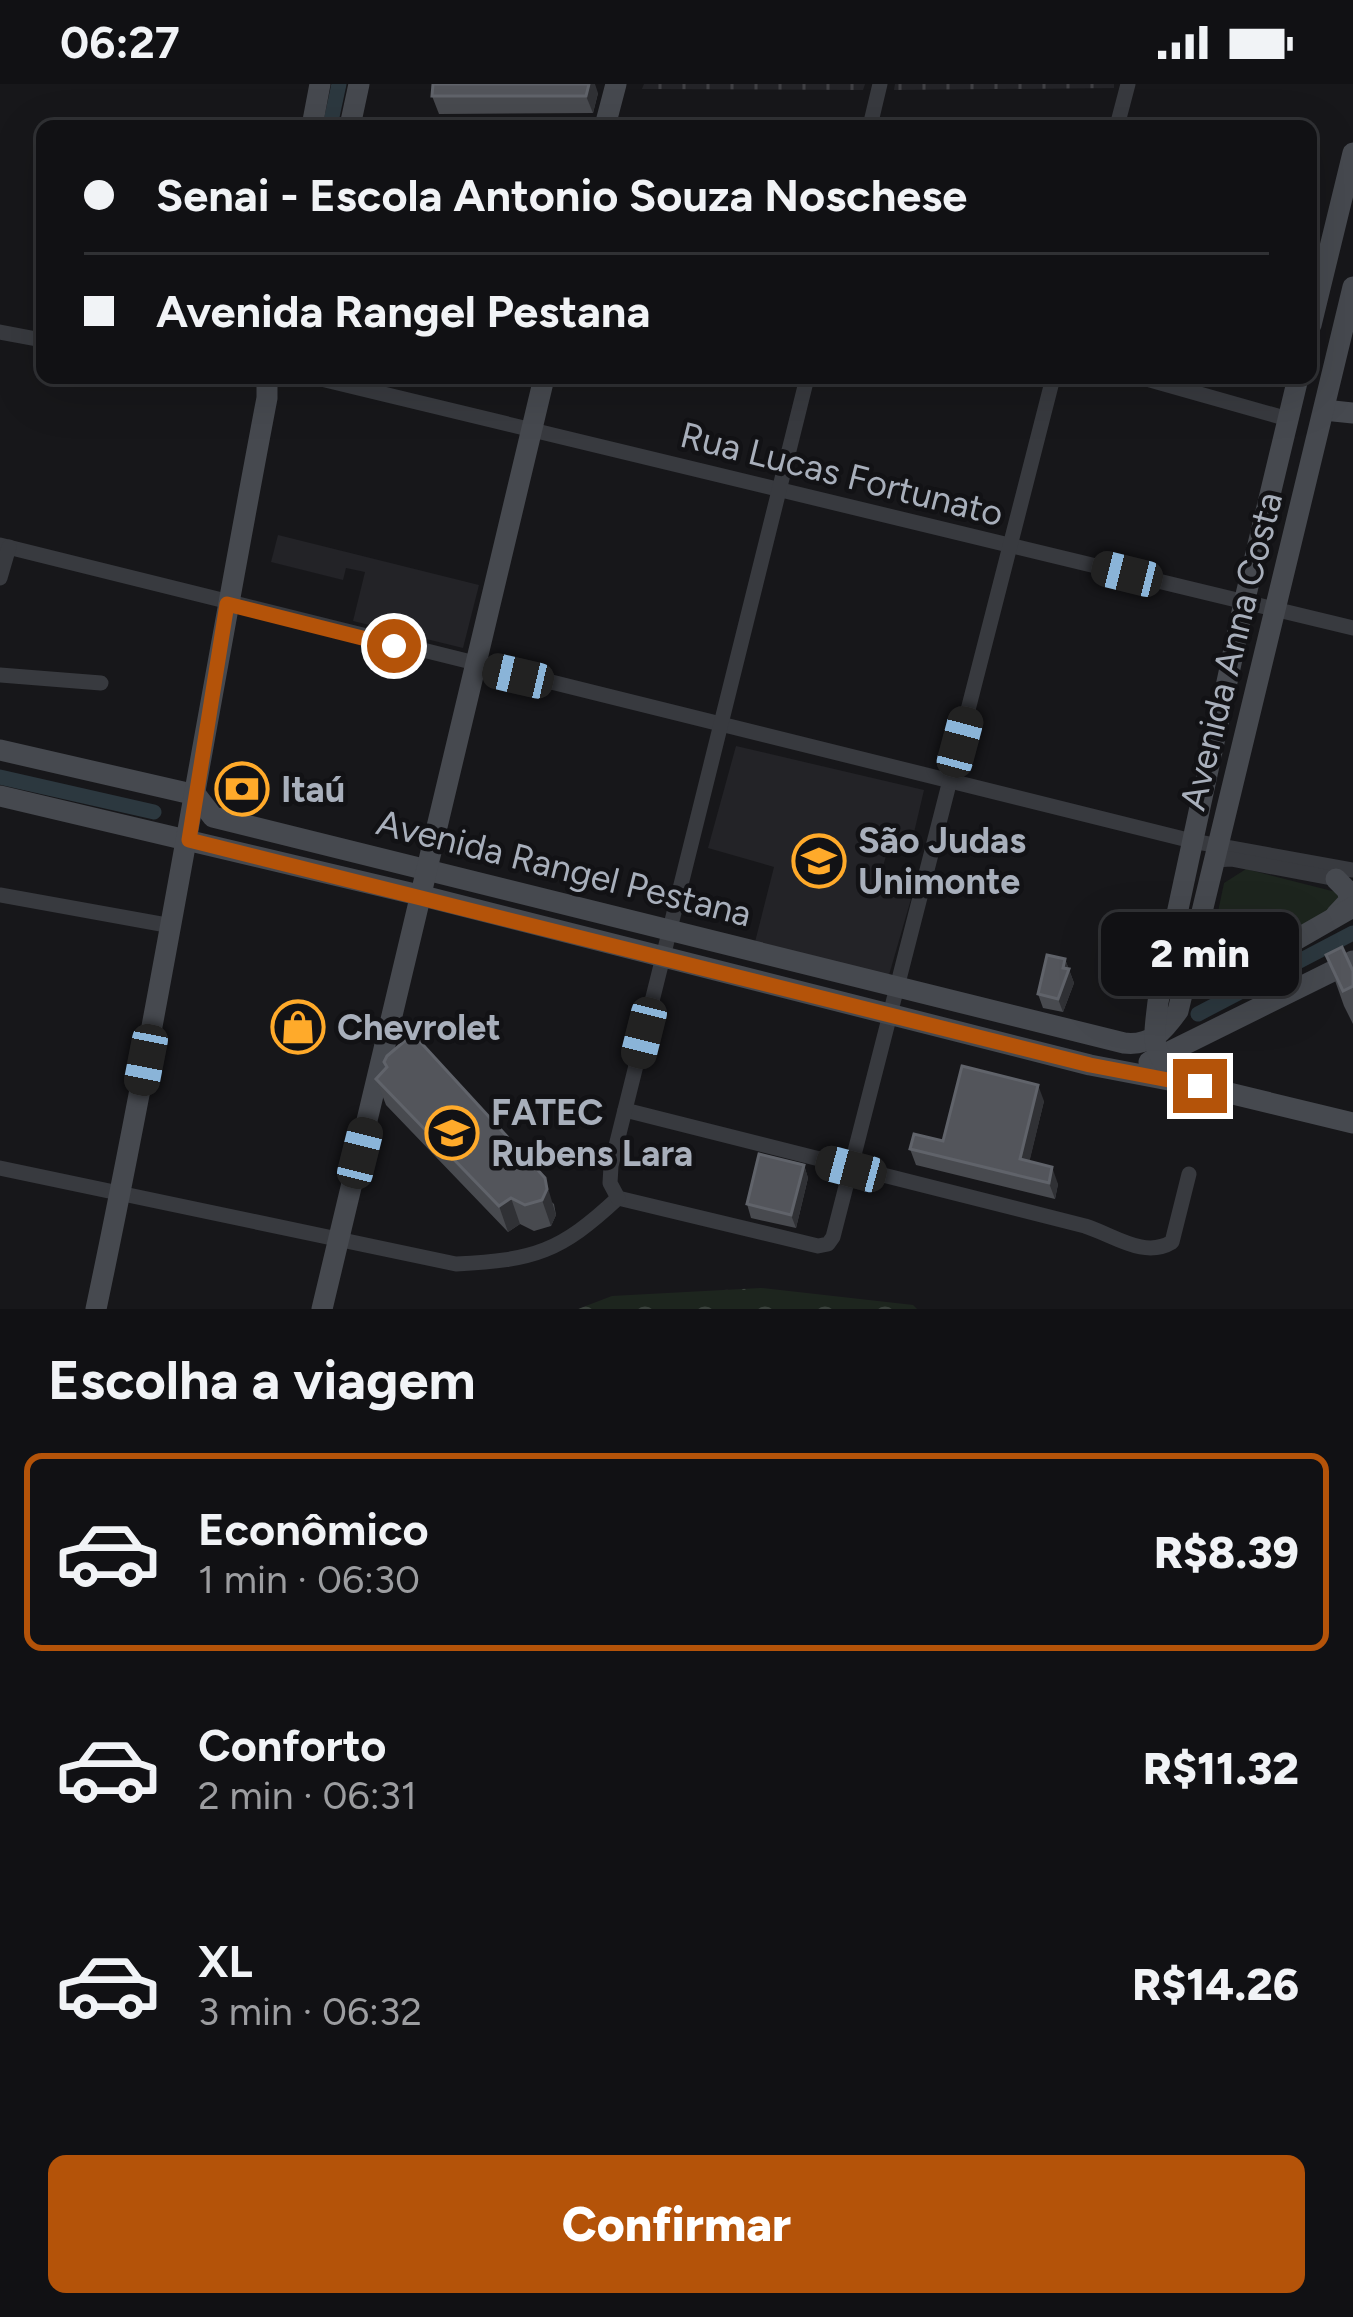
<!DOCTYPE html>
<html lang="pt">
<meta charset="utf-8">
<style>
:root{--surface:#111114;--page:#1e1f22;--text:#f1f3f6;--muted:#9c9da0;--line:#303134;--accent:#b45309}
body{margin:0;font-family:Figtree,sans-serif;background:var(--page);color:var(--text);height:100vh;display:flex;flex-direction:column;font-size:45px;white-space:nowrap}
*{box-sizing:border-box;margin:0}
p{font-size:39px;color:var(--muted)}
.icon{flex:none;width:66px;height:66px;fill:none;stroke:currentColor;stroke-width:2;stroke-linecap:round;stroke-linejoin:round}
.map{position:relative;height:1225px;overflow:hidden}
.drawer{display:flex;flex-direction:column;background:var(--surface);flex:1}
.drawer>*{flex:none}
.banner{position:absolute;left:36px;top:36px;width:1281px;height:264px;border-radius:18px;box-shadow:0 12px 48px #0002,0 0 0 3px var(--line);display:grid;align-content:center;height:264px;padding:0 48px;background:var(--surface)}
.end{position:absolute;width:54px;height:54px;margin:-27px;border:15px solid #b45309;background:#fff;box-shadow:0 0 0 6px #fff}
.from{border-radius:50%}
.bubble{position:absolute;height:84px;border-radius:18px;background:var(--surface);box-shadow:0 12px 48px #0002,0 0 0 3px var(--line);font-size:39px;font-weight:800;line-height:84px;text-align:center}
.car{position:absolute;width:36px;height:72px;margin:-36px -18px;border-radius:15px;box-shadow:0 0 9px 3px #0007;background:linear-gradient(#222 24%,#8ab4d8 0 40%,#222 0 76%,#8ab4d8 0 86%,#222 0)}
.banner b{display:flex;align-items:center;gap:42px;height:114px;font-size:45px}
.banner b+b{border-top:3px solid var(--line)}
.banner i{width:30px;height:30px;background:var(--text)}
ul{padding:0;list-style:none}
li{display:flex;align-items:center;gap:36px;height:198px;margin:0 24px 18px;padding:0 24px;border:6px solid transparent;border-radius:18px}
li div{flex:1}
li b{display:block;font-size:45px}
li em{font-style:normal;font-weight:800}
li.selected{border-color:var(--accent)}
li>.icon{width:108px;height:108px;stroke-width:1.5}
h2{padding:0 48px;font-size:54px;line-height:144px}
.cta{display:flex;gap:24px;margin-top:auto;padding:24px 48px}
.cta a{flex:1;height:138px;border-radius:18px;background:var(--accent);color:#fff;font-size:48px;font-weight:800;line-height:138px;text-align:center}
.status{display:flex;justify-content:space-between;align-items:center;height:84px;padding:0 60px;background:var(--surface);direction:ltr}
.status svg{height:33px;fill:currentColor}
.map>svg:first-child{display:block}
.built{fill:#232327}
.industrial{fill:url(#industrial-grid)}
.forest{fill:url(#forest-crowns)}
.park{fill:#1d251e}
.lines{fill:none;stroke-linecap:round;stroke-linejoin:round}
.canal{stroke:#2c383f;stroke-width:15}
.street{stroke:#383a3f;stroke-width:15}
.secondary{stroke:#46494f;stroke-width:21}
.wall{fill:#484a4f}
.shaded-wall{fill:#303135}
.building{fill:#53555b;stroke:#60636a;stroke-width:3}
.route{stroke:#b45309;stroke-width:15}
.labels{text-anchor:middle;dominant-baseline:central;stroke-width:9;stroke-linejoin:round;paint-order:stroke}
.street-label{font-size:36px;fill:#a8afbb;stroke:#121215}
.poi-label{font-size:36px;font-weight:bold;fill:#a8afbb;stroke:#121215;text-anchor:start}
</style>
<div class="status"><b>06:27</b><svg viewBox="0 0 49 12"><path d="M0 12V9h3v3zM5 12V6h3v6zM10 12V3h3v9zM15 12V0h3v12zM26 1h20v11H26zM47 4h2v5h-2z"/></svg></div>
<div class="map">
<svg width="1353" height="1225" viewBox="0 0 1353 1225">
<defs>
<pattern id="industrial-grid" width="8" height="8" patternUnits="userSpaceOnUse" patternTransform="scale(3)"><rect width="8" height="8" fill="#232327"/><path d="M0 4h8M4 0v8" fill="none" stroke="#404044"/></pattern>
<pattern id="forest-crowns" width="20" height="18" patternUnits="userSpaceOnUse" patternTransform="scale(3)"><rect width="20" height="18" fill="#1d251e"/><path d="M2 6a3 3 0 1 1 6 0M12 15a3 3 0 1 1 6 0" fill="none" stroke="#3b423d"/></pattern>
</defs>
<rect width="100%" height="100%" fill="#17171a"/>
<g class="built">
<path d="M278 451 479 501 463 564 353 537 365 488 346 484 343 496 271 478Z"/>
<path d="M736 662 924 706 909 770 888 765 876 806 911 815 889 891 755 858 774 783 708 764Z"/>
</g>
<g class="industrial">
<path d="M644 0H865L863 6 642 5Z"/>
<path d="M895 0H1114V4L894 6Z"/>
</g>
<path class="forest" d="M761 1204 913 1221 917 1225H578L612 1212Z"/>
<path class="park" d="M1246 785 1340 809 1343 819 1223 891 1211 881 1209 871 1224 799Z"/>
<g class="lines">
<g class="canal">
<path d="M330 42 339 0"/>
<path d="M0 693 154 728"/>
<path d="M1198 930 1353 849"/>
</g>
<g class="street">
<path d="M870 42 880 0"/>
<path d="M1117 42 1128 0"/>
<path d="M0 248 42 256"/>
<path d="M317 294 1353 544"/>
<path d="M1143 294 1288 335"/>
<path d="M0 461 1192 757 1353 786"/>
<path d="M0 494 9 463"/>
<path d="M0 591 101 599"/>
<path d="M1215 776 1231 775 1342 796"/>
<path d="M0 811 172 842"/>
<path d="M625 1026 1085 1142C1114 1151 1144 1175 1172 1158L1189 1090"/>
<path d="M0 1084 456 1180C535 1176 560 1168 618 1114L818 1162 828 1160 833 1153 1053 294"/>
<path d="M618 1114 610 1099 611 1082 807 294"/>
</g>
<g class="secondary">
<path d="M312 42 320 0"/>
<path d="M350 42 359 0"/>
<path d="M605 42 616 0"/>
<path d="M1311 241 1353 69"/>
<path d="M1324 326 1353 329"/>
<path d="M0 666 196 711 213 733 1124 959C1151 962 1163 948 1178 927L1353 203"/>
<path d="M0 712 423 812 1090 981 1200 1002 1353 1039"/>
<path d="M1336 795 1347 806 1350 816 1336 831"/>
<path d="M1191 879 1198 897 1217 901 1353 823"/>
<path d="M1149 978 1353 877"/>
<path d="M1189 996C1149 974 1153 960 1158 918L1244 519 1298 294"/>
<path d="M96 1225C160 922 209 617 267 314V294"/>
<path d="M322 1225 544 294"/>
</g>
</g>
<g class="wall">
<path d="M598 9 593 29 439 30 432 12Z"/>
<path d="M1326 871 1353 887V940L1344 922Z"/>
<path d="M1065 875 1074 899 1063 928 1043 924 1038 910Z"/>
<path d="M384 978 554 1120 556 1131 551 1142 534 1147 520 1140 508 1148 386 1021 376 995 386 984Z"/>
<path d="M1044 1017 1029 1078 1058 1100 1055 1115 916 1081 910 1065 943 1057Z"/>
<path d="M804 1081 808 1094 796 1144 751 1134 747 1120Z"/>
</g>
<g class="shaded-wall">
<path d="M589 0H595L598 9 593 29 586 12Z"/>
<path d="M1065 875 1074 899 1063 928 1058 915Z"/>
<path d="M1038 1001 1044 1017 1026 1092 1020 1075Z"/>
<path d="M804 1081 808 1094 796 1144 791 1131Z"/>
<path d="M1052 1083 1058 1100 1055 1115 1049 1099Z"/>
<path d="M545 1094 556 1131 551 1142 542 1116Z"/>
<path d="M511 1114 520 1140 508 1148 499 1122Z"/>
</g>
<g class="building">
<path d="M433 0H589L586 12H432Z"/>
<path d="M1342 863 1353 887V902L1343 907 1326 871Z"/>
<path d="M1047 871 1065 875 1063 884 1069 885 1058 915 1038 910Z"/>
<path d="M413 950 545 1094 547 1105 542 1116 525 1121 511 1114 499 1122 376 995 387 983 384 978 387 972Z"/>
<path d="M962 982 1038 1001 1020 1075 1052 1083 1049 1099 910 1065 914 1050 943 1057Z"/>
<path d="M759 1070 804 1081 791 1131 747 1120Z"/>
</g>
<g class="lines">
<path class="route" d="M394 562 227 520 189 756 1090 981 1200 1002"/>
</g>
<defs>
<g id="bank-ring" transform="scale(2.7)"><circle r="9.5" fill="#121215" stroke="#ffaa2a" stroke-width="1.5"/><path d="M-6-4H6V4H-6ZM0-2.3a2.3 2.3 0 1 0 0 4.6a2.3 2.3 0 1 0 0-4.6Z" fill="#ffaa2a"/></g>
<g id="university-ring" transform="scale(2.7)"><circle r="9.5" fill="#121215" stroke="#ffaa2a" stroke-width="1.5"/><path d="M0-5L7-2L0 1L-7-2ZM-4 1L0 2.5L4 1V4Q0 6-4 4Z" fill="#ffaa2a"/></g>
<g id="shop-ring" transform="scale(2.7)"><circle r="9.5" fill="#121215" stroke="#ffaa2a" stroke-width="1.5"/><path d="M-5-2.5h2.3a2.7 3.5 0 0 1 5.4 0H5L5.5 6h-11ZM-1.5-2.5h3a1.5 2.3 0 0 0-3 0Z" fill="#ffaa2a"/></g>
</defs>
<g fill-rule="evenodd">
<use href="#bank-ring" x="242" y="705"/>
<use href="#university-ring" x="819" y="777"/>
<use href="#shop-ring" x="298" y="943"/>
<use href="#university-ring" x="452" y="1049"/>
</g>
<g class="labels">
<g class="street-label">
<text transform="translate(842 390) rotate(14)">Rua Lucas Fortunato</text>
<text transform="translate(1231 567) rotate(-76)">Avenida Anna Costa</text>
<text transform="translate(564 784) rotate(14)">Avenida Rangel Pestana</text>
</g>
<g class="poi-label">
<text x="281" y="705">Itaú</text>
<text x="858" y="756">São Judas<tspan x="858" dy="41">Unimonte</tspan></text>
<text x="337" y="943">Chevrolet</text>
<text x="491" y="1028">FATEC<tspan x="491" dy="41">Rubens Lara</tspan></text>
</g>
</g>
</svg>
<i class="end from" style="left:394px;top:562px"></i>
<i class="end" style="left:1200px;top:1002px"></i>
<div class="bubble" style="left:1101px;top:828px;width:198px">2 min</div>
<i class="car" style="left:1127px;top:490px;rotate:284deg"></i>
<i class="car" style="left:518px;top:592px;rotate:283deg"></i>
<i class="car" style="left:960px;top:658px;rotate:15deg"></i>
<i class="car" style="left:644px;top:949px;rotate:194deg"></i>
<i class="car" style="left:146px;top:976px;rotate:191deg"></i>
<i class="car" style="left:360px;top:1069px;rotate:14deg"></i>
<i class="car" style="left:851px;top:1085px;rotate:285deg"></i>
<div class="banner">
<b><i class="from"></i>Senai - Escola Antonio Souza Noschese</b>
<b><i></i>Avenida Rangel Pestana</b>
</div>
</div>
<section class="drawer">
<h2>Escolha a viagem</h2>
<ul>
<li class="selected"><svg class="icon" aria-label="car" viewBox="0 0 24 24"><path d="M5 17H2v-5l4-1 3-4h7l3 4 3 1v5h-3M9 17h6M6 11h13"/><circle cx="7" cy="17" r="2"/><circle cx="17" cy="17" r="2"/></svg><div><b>Econômico</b><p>1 min · 06:30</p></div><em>R$8.39</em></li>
<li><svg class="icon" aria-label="car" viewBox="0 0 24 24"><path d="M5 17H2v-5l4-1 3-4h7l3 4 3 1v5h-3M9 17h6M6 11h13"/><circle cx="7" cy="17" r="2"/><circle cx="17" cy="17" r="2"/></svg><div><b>Conforto</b><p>2 min · 06:31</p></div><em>R$11.32</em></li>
<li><svg class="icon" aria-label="car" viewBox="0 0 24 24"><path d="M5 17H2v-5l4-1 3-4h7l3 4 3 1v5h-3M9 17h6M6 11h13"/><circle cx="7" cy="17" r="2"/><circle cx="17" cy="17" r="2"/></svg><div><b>XL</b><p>3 min · 06:32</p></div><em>R$14.26</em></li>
</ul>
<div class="cta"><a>Confirmar</a></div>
</section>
